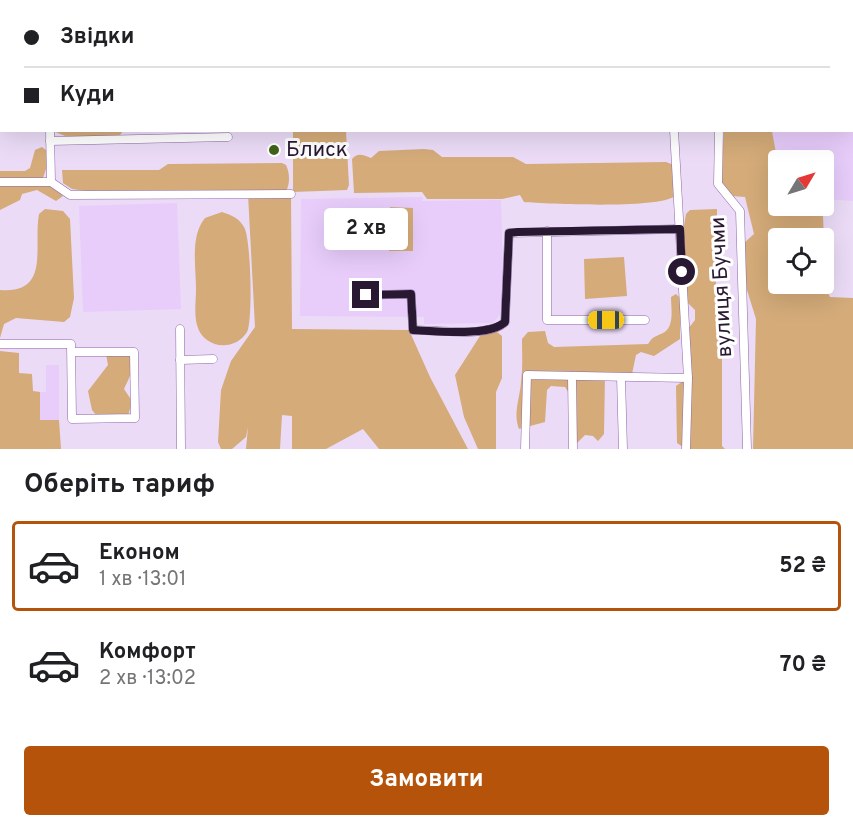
<!DOCTYPE html>
<html lang="uk">
<meta charset="utf-8">
<style>
:root{--surface:#fff;--page:#f6f6f6;--text:#202124;--muted:#757577;--line:#e0e0e0;--accent:#b45309}
body{margin:0;font-family:Overpass,sans-serif;background:var(--page);color:var(--text);height:100vh;display:flex;flex-direction:column;font-size:22px;white-space:nowrap}
*{box-sizing:border-box;margin:0}
p{font-size:20px;color:var(--muted)}
.icon{flex:none;width:33px;height:33px;fill:none;stroke:currentColor;stroke-width:2;stroke-linecap:round;stroke-linejoin:round}
.map{position:relative;height:449px;overflow:hidden}
.sheet{display:flex;flex-direction:column;background:var(--surface);flex:1}
.sheet>*{flex:none}
.hud{position:absolute;left:0px;top:0px;width:854px;height:132px;box-shadow:0 6px 24px #0002;display:grid;align-content:center;height:132px;padding:0 24px;background:var(--surface)}
.needle{width:39px;rotate:52deg}
.tools{position:absolute;left:768px;top:150px;display:grid;gap:12px}
.tools a{display:grid;place-items:center;width:66px;height:66px;border-radius:6px;background:var(--surface);box-shadow:0 6px 24px #0002;font-size:30px}
.end{position:absolute;width:27px;height:27px;margin:-14px;border:8px solid #281832;background:#fff;box-shadow:0 0 0 3px #fff}
.from{border-radius:50%}
.bubble{position:absolute;height:42px;border-radius:6px;background:var(--surface);box-shadow:0 6px 24px #0002;font-size:20px;font-weight:700;line-height:42px;text-align:center}
.car{position:absolute;width:18px;height:36px;margin:-18px -9px;border-radius:8px;box-shadow:0 0 4px 2px #0007;background:linear-gradient(#f5c518 24%,#345 0 40%,#f5c518 0 76%,#345 0 86%,#f5c518 0)}
.hud b{display:flex;align-items:center;gap:21px;height:57px;font-size:22px}
.hud b+b{border-top:2px solid var(--line)}
.hud i{width:15px;height:15px;background:var(--text)}
ul{padding:0;list-style:none}
li{display:flex;align-items:center;gap:18px;height:90px;margin:0 12px 9px;padding:0 12px;border:3px solid transparent;border-radius:6px}
li div{flex:1}
li b{display:block;font-size:22px}
li em{font-style:normal;font-weight:700}
li.current{border-color:var(--accent)}
li>.icon{width:54px;height:54px;stroke-width:1.5}
h2{padding:0 24px;font-size:27px;line-height:72px}
.action{display:flex;gap:12px;margin-top:auto;padding:12px 24px}
.action a{flex:1;height:69px;border-radius:6px;background:var(--accent);color:#fff;font-size:24px;font-weight:700;line-height:69px;text-align:center}
.map>svg:first-child{display:block}
.built{fill:#e8cdfb}
.green{fill:#d4ab79;fill-rule:evenodd}
.lines{fill:none;stroke-linecap:round;stroke-linejoin:round}
.minor-casing{stroke:#8e68a8;stroke-width:9}
.minor{stroke:#fff;stroke-width:8}
.route{stroke:#281832;stroke-width:8}
.poi-dot{fill:#406218;stroke:#fff;stroke-width:2}
.labels{text-anchor:middle;dominant-baseline:central;stroke-width:6;stroke-linejoin:round;paint-order:stroke}
.poi-label{font-size:21px;fill:#281832;stroke:#fff;text-anchor:start}
.street-label{font-size:21px;fill:#281832;stroke:#fff}
</style>
<div class="map">
<svg width="853" height="449" viewBox="0 0 853 449">
<rect width="100%" height="100%" fill="#ebdbf7"/>
<g class="built">
<path d="M706 0H853V201L824 199V160H778V164L772 131 852 130V2Z"/>
<path d="M423 197 422 201 501 200 504 310 493 323 424 324V317L300 316 301 199Z"/>
<path d="M177 203 181 309 83 312 79 206Z"/>
<path d="M46 365H59V420H40V392H46Z"/>
</g>
<g class="green">
<path d="M53 131H123L120 135 70 138Z"/>
<path d="M293 131H346L349 185 347 190 293 192Z"/>
<path d="M724 131H772L778 164V206H815L823 216 826 288 830 297 853 298V449H753L756 319 747 290 743 244 754 234 745 197 731 196 721 182ZM778 238H824V284H778Z"/>
<path d="M42 147 46 150 47 166 43 178 63 196 56 201 37 190 22 194 20 200 0 210V171H25L30 168 35 150Z"/>
<path d="M424 149 433 150 442 157H513L526 164 666 162 674 165 675 196C659 209 550 204 524 202L520 195 502 199H427L422 192 354 193 352 159C358 152 363 155 371 158L379 151Z"/>
<path d="M282 163 286 165C290 173 290 184 286 191L93 192 72 189 63 183 62 170H159L168 164Z"/>
<path d="M248 194H291L292 329 409 330 430 377 468 449H379L363 429 326 449H292V416L282 415 280 449H246L248 427 246 437 232 449H221L218 442 221 390 231 361 255 327Z"/>
<path d="M390 207 413 208V251H389Z"/>
<path d="M45 209 63 211 70 219 74 298 70 317 64 322 16 318 4 324 0 338V290C51 294 33 247 39 214Z"/>
<path d="M717 209 716 286 722 295V446L725 449H686L677 443 676 386 683 381 688 329 695 320V310L688 303 685 292 684 226 686 214 690 210Z"/>
<path d="M222 212C231 215 239 218 244 227 251 238 253 321 247 332 235 352 203 349 197 325 194 314 196 300 196 289 196 266 190 236 205 218Z"/>
<path d="M624 257 627 296 585 299 584 259Z"/>
<path d="M676 294 680 298V339L654 356 641 352 636 355 632 374 605 375 604 434 598 441 593 436 585 435 575 445 571 443 569 393 565 387 551 386 547 390 545 422 519 429C513 412 520 398 521 382 523 367 522 353 522 339L528 332 545 331 548 343 554 347 648 344C653 336 655 337 663 333 675 327 671 308 671 297Z"/>
<path d="M497 332 502 336V378L496 392V449H478L464 417 455 375 480 336Z"/>
<path d="M0 351 19 353V373L32 374 33 391 40 392V420H59L61 449H0Z"/>
<path d="M106 354H129C137 365 129 378 124 389L132 401 128 416H97L92 410 88 391 108 365Z"/>
</g>
<g class="lines">
<g class="minor-casing">
<g id="minor">
<path d="M50 0V2"/>
<path d="M623 0V2"/>
<path d="M687 0V2"/>
<path d="M674 130 688 378 686 449"/>
<path d="M719 130 718 184 740 211 747 448"/>
<path d="M50 141 228 137"/>
<path d="M0 182H51L50 130"/>
<path d="M51 182 70 195 291 194"/>
<path d="M547 231V320H645"/>
<path d="M366 295 411 294 413 330C436 330 489 338 505 322L509 233 679 229"/>
<path d="M180 329 181 449"/>
<path d="M0 344H71L72 419 135 418 134 352H71"/>
<path d="M180 360 213 359"/>
<path d="M572 376 573 449"/>
<path d="M621 377 623 449"/>
<path d="M525 449 527 375 688 378"/>
</g>
</g>
<use href="#minor" class="minor"/>
</g>
<g class="lines">
<path class="route" d="M366 295 411 294 413 330C436 331 489 337 505 322L509 233 518 232 680 229 682 272"/>
</g>
<circle class="poi-dot" cx="274" cy="150" r="6"/>
<g class="labels">
<g class="poi-label">
<text x="286" y="150">Блиск</text>
</g>
<g class="street-label">
<text transform="translate(722 287) rotate(-93)">вулиця Бучми</text>
</g>
</g>
</svg>
<div class="tools">
<a><svg class="needle" viewBox="-14 -14 28 28"><path d="M0-13l5 13h-10z" fill="#e53935"/><path d="M0 13l5-13h-10z" fill="#757577"/></svg></a>
<a><svg class="icon" aria-label="locate" viewBox="0 0 24 24"><circle cx="12" cy="12" r="6"/><path d="M12 2v4M12 18v4M2 12h4M18 12h4"/></svg></a>
</div>
<i class="end from" style="left:682px;top:272px"></i>
<i class="end" style="left:366px;top:295px"></i>
<div class="bubble" style="left:324px;top:208px;width:84px">2 хв</div>
<i class="car" style="left:606px;top:320px;rotate:270deg"></i>
<div class="hud">
<b><i class="from"></i>Звідки</b>
<b><i></i>Куди</b>
</div>
</div>
<section class="sheet">
<h2>Оберіть тариф</h2>
<ul>
<li class="current"><svg class="icon" aria-label="car" viewBox="0 0 24 24"><path d="M5 17H2v-5l4-1 3-4h7l3 4 3 1v5h-3M9 17h6M6 11h13"/><circle cx="7" cy="17" r="2"/><circle cx="17" cy="17" r="2"/></svg><div><b>Економ</b><p>1 хв · 13:01</p></div><em>52 ₴</em></li>
<li><svg class="icon" aria-label="car" viewBox="0 0 24 24"><path d="M5 17H2v-5l4-1 3-4h7l3 4 3 1v5h-3M9 17h6M6 11h13"/><circle cx="7" cy="17" r="2"/><circle cx="17" cy="17" r="2"/></svg><div><b>Комфорт</b><p>2 хв · 13:02</p></div><em>70 ₴</em></li>
</ul>
<div class="action"><a>Замовити</a></div>
</section>
